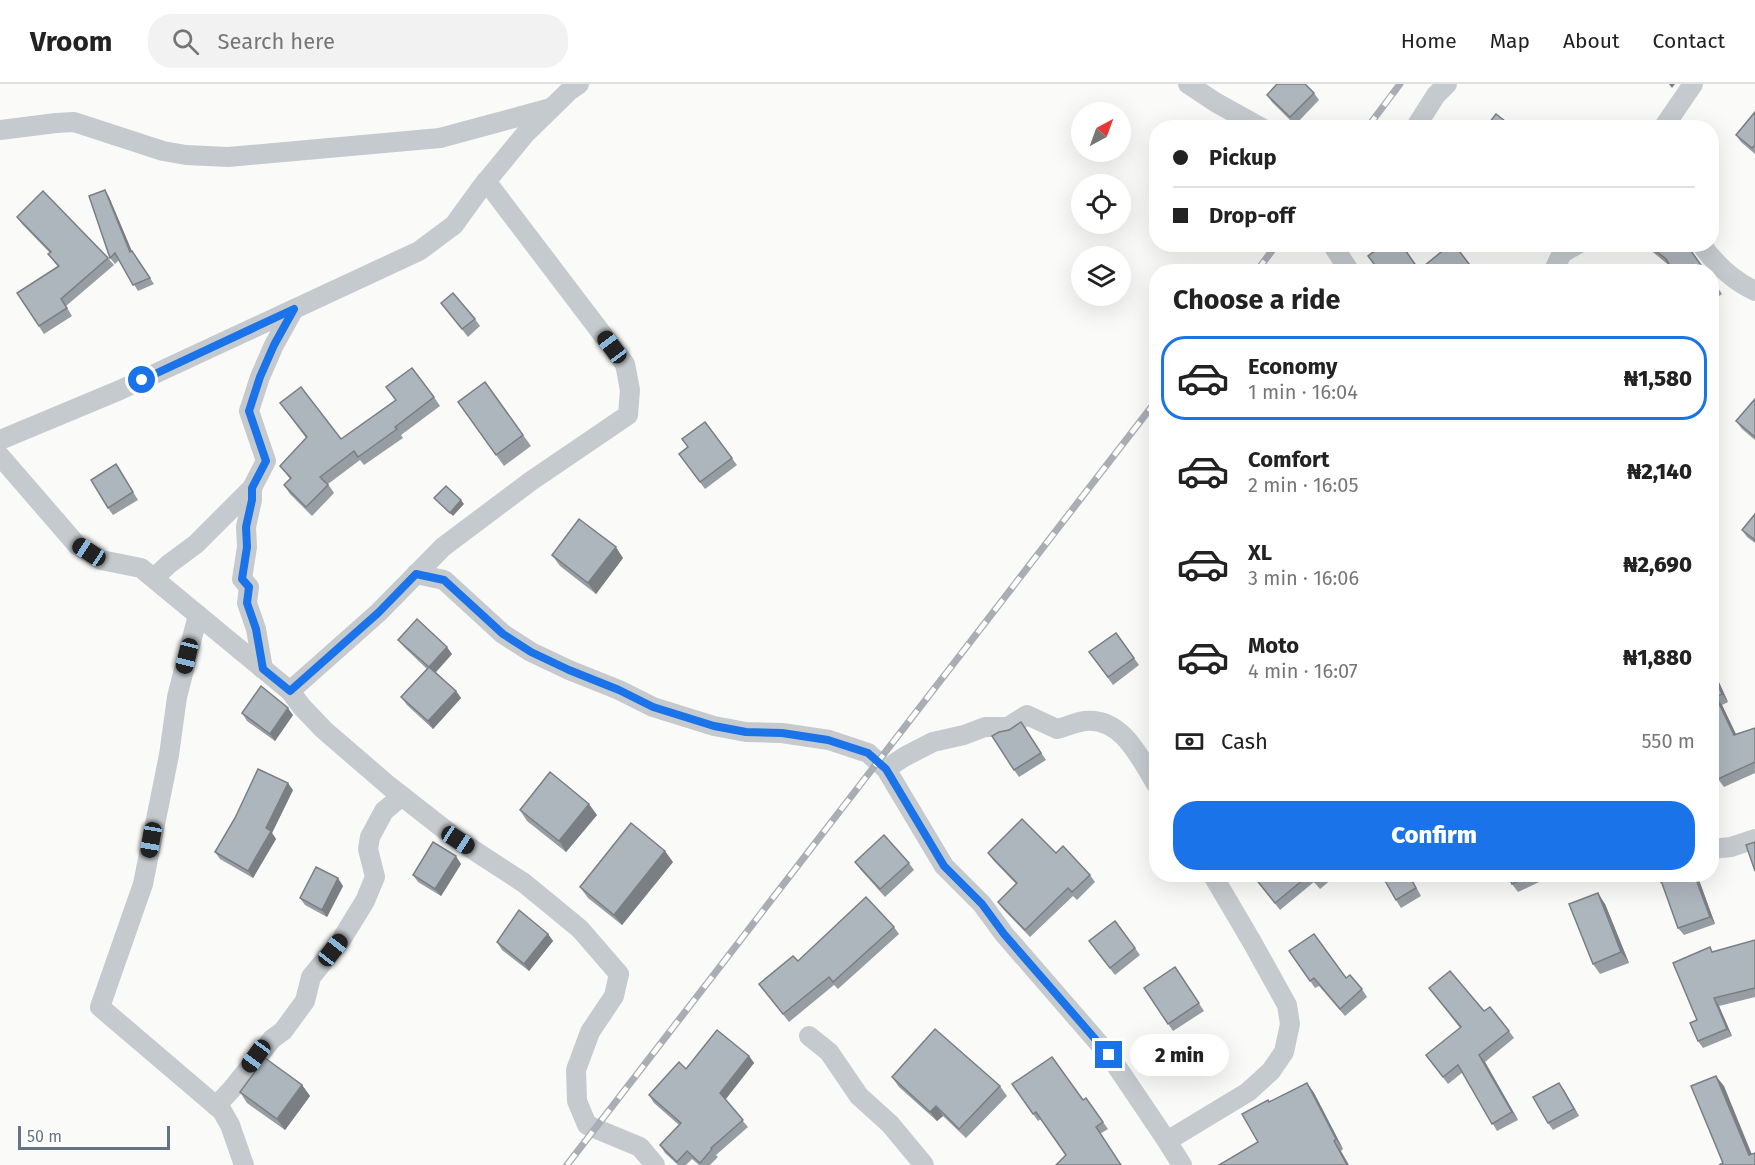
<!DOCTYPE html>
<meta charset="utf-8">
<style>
:root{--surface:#fff;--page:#f2f2f2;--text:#222;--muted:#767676;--line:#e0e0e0;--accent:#1a73e8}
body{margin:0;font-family:"Fira Sans",sans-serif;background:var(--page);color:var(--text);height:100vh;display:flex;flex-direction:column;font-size:22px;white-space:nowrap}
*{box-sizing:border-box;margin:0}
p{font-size:20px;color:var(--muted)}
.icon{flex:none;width:33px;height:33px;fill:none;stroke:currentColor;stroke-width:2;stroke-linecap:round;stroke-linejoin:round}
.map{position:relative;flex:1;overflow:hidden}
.side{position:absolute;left:1149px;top:180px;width:570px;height:618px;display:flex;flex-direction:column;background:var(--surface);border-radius:24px;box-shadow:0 6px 24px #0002}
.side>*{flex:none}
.guide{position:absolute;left:1149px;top:36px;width:570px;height:132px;border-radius:24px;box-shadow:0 6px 24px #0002;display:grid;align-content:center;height:132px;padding:0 24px;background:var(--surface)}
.needle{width:39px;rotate:41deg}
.tools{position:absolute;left:1071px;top:18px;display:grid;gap:12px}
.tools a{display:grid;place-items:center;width:60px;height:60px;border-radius:50%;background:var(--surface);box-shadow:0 6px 24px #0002;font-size:30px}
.scale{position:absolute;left:18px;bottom:15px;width:152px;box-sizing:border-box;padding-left:6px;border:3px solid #647484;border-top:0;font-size:16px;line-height:21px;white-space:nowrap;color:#647484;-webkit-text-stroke:4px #fff;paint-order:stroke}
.end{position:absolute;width:27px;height:27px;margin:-14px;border:8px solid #1a73e8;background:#fff;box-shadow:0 0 0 3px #fff}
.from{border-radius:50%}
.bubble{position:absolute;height:42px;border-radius:21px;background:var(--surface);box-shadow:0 6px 24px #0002;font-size:20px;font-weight:800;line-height:42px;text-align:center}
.car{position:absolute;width:18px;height:36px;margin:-18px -9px;border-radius:8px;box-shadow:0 0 4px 2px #0007;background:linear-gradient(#222 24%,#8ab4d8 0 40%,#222 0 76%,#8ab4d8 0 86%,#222 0)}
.guide b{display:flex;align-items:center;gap:21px;height:57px;font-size:22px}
.guide b+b{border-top:2px solid var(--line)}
.guide i{width:15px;height:15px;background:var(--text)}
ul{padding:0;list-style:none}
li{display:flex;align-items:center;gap:18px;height:84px;margin:0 12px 9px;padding:0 12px;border:3px solid transparent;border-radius:24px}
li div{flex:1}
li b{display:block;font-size:22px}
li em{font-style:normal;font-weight:800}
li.on{border-color:var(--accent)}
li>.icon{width:54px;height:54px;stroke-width:1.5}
h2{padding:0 24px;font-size:27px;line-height:72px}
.pay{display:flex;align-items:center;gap:15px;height:66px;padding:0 24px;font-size:22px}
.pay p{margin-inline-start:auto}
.action{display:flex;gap:12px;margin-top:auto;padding:12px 24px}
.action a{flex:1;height:69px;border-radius:24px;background:var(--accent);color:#fff;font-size:24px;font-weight:800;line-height:69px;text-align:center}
header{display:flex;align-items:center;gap:36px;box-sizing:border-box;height:84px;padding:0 30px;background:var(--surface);border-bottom:2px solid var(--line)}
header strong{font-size:28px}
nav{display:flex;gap:33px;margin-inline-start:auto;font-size:21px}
.search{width:420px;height:54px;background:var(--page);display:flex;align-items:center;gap:15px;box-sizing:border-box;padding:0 21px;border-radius:24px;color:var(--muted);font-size:22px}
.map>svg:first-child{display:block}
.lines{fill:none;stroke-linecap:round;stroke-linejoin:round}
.minor{stroke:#c5cace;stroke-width:20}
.rail-casing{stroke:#a8aeb4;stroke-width:7}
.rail{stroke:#fff;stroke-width:4.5;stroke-dasharray:14;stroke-linecap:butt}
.wall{fill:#969da3}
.shaded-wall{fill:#7a7f84}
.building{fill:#aeb6bd;stroke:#7a7f84;stroke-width:1.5}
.route{stroke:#1a73e8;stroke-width:8}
</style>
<header>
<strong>Vroom</strong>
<div class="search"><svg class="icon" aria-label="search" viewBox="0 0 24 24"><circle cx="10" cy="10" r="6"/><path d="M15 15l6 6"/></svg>Search here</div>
<nav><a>Home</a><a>Map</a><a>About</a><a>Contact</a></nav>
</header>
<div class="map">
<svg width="1755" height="1081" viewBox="0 0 1755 1081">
<rect width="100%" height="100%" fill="#fafaf8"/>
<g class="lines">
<g class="minor">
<path d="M1188 0 1215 18 1262 44"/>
<path d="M1415 44 1436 11 1447 0"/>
<path d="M1663 44 1693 0"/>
<path d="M0 46 56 39 74 38 163 67 186 71 228 73 440 54 551 24"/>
<path d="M1332 160 1350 188"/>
<path d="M1701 160C1716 181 1732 196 1755 207"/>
<path d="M1553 188 1562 169 1578 160"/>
<path d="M0 356 120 306 419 167 454 141 480 105 526 49 569 7 579 0"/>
<path d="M0 372 77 461 101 476 141 484 290 607 378 529 443 463 531 397 628 331 630 306 625 280 486 97"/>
<path d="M252 404V416L246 443 247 463 242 495 249 503 247 519 256 545 263 585"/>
<path d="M416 490 444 496 503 550 531 568 569 586 619 606 653 623 714 642 746 648 782 649 829 656 868 669 886 685 904 673 933 658 964 651 985 643H1008L1027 631 1057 645C1066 643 1076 638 1085 637 1122 633 1140 674 1156 700"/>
<path d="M154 494 169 480 196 460 252 404 266 377 249 327 260 293 274 261 294 225"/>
<path d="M198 531 177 613 169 671 143 800 100 923 222 1027 230 1041 244 1081"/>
<path d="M290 607 302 623 324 646 389 702 458 756 524 799 580 845 619 890 614 912 590 948 576 986 577 1017 587 1041 640 1063 655 1081"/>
<path d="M886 685 944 782 982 820 1004 850 1109 971 1167 1057"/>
<path d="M1712 765 1731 763 1755 755"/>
<path d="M809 952 829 968 859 1012 890 1040 924 1081"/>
<path d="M216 1022 232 1005 272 955 283 947 305 917 311 893 341 856 365 817 375 793 368 765 370 753 384 727 402 712"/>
<path d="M1182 1081 1167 1057 1248 1008 1271 987 1284 968 1290 940 1287 921 1252 858 1212 790"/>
</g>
<g class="rail-casing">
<g id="rail">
<path d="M1367 44 1400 0"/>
<path d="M1256 188 1277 160"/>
<path d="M567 1081 1156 317"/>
</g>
</g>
<use href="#rail" class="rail"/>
</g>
<g class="wall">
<path d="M1314 9 1319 16 1295 41 1272 18 1267 11Z"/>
<path d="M1755 28V70L1741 58 1736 51Z"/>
<path d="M105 106 109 113 132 167 154 200 138 207 119 176 115 180 110 174Z"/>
<path d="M17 133 108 174 114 181 66 222 72 232 44 250 17 209 58 183 48 170 50 169 22 140Z"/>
<path d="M1643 160H1690L1691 167 1671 183Z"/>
<path d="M1712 195 1722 210 1712 217Z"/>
<path d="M441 219 475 235 480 242 468 253Z"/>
<path d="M485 298 531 362 504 382 458 318Z"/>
<path d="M434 313 440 322 401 351 403 354 364 381 360 376 328 400 334 409 312 432 290 410 284 401 290 395 280 382 306 354 280 319 341 355Z"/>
<path d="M1755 315V356L1742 345 1736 337Z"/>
<path d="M705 338 737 381 705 405 679 370 687 363Z"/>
<path d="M121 388 138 416 113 431 108 424Z"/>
<path d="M1755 430V459L1747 453 1742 446Z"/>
<path d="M552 471 623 474 596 510 560 482Z"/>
<path d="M1116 549 1139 581 1113 601 1089 568Z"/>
<path d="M398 556 452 570 436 588 456 607 461 614 433 645 407 621 401 613 427 585 404 563Z"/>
<path d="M1712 583 1728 618 1722 621 1736 650 1755 644V689L1724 703 1718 695 1714 686 1712 687Z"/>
<path d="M242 629 293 631 275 657 247 637Z"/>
<path d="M1021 638 1046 676 1019 693 1014 686 1009 646Z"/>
<path d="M293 706 272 749 276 755 253 794 220 775 215 768Z"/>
<path d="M520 726 597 731 566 768 527 737Z"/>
<path d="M988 769H1056L1090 791 1095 798 1077 816 1073 812 1030 853 1003 825 998 818 1016 800 993 776Z"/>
<path d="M673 778 622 841 588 814 580 803Z"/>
<path d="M855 778 909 779 914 786 885 813 860 785Z"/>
<path d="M461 780 441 812 418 798 413 791Z"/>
<path d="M1259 790H1338L1320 805 1314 798 1280 826 1255 794Z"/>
<path d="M1392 790H1409L1421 812 1401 824 1396 816Z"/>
<path d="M1507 790H1556L1518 808 1512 800Z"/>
<path d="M1655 790 1699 796 1715 840 1684 851 1678 844 1662 799 1661 800Z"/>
<path d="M343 802 327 833 305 821 300 814Z"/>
<path d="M1605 820 1629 879 1600 890 1593 880Z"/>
<path d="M894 843 899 850 838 905 834 901 789 938 759 900 798 877Z"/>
<path d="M548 850 553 857 529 887 502 866 497 858Z"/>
<path d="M1755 856V913L1719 922 1732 952 1703 964 1698 957 1697 936 1713 868Z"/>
<path d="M1094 864H1135L1140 871 1115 891Z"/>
<path d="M1289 867 1346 894 1362 905 1367 913 1345 932 1319 902 1315 904Z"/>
<path d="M1175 883 1204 927 1173 947 1144 904Z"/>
<path d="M1429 904 1484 927 1509 947 1514 954 1485 978 1518 1036 1497 1047 1463 988 1448 1000 1426 971 1460 944Z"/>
<path d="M749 972 754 979 725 1016 748 1043 716 1071 718 1073 710 1081H699L692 1075 686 1081H678L665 1069 660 1061 679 1041 654 1019 649 1011 686 985Z"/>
<path d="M892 993 1000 1002 1007 1012 966 1054 943 1032 937 1037 899 1003Z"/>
<path d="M1307 999 1314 1009 1343 1065 1341 1067 1258 1058 1269 1018Z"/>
<path d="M1012 1000 1083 1016 1086 1014 1108 1045 1066 1071 1041 1035 1038 1037Z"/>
<path d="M302 1001 310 1012 285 1046 247 1019 240 1008Z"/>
<path d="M1564 1006 1579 1032 1553 1046 1548 1039Z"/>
</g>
<g class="shaded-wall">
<path d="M1669 0H1675L1672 4Z"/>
<path d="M105 106 109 113 135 175 130 168Z"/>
<path d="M461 416 464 420 453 432 450 429Z"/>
<path d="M616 463 623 474 596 510 588 499Z"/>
<path d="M447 563 452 570 434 590 429 583Z"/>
<path d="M1712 583 1728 618 1722 610 1712 588Z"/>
<path d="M456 607 461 614 433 645 428 637Z"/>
<path d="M1716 613 1722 621 1740 659 1734 651Z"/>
<path d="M288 624 293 631 275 657 270 650Z"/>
<path d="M288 699 293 706 272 749 276 755 253 794 248 787 266 744Z"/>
<path d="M589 720 597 731 566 768 559 757Z"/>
<path d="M665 767 673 778 622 841 614 831Z"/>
<path d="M456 772 461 780 441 812 435 805Z"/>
<path d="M1694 790 1699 796 1715 840 1710 833Z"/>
<path d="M338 794 343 802 327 833 322 826Z"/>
<path d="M1598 809 1605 820 1629 879 1621 868Z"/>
<path d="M548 850 553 857 529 887 524 880Z"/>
<path d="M1714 914 1719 922 1732 952 1727 945Z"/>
<path d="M1479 971 1485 978 1518 1036 1512 1028Z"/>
<path d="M749 972 754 979 725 1016 720 1009Z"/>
<path d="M1716 992 1724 1002 1755 1078 1749 1071Z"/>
<path d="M1307 999 1314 1009 1343 1065 1336 1055Z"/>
<path d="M1559 999 1564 1006 1579 1032 1574 1025Z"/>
<path d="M302 1001 310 1012 285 1046 277 1035Z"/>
<path d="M936 1022 943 1032 937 1037 930 1028Z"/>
<path d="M1334 1057 1341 1067 1349 1081H1347Z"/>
</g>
<g class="building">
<path d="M1277 0H1305L1314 9 1290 33 1267 11Z"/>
<path d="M1755 28V61L1752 64 1736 51Z"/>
<path d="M1496 30 1514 44H1485Z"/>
<path d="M1156 103V114L1151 107Z"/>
<path d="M105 106 130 168 132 167 150 194 133 201 115 169 110 174 89 112Z"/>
<path d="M43 107 108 174 61 215 67 224 39 242 17 209 59 182 48 170 51 168 17 133Z"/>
<path d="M1384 160H1401L1419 186 1451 160H1454L1475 188H1380L1368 172Z"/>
<path d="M1647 160H1686L1706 188H1674L1666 175Z"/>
<path d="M1712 195 1717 202 1712 206Z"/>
<path d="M453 209 475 235 462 245 441 219Z"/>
<path d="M412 284 434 313 395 343 397 345 358 373 354 367 320 393 328 401 306 423 284 401 291 394 280 382 307 353 280 319 301 303 341 355 396 316 386 303Z"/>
<path d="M485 298 523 351 496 371 458 318Z"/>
<path d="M1755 315V353L1736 337Z"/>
<path d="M705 338 732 374 700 398 679 370 688 363 682 355Z"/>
<path d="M116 380 133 408 108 424 91 396Z"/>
<path d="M446 402 461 416 450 429 434 414Z"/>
<path d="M1755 430V456L1742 446Z"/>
<path d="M579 435 616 463 588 499 552 471Z"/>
<path d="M417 535 447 563 429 583 456 607 428 637 401 613 429 583 398 556Z"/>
<path d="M1116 549 1134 574 1108 593 1089 568Z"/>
<path d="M1712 588 1722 610 1716 613 1734 651 1755 644V678L1718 695 1712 680Z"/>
<path d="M261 602 288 624 270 650 242 629Z"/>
<path d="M1021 638 1041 669 1014 686 992 652 999 648 1009 646Z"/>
<path d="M258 685 288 699 266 744 271 747 248 787 215 768 235 734Z"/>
<path d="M550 688 589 720 559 757 520 726Z"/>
<path d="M1022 735 1056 769 1063 762 1090 791 1072 808 1068 804 1025 846 998 818 1017 799 988 769Z"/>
<path d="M631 739 665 767 614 831 580 803Z"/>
<path d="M884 751 909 779 880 805 855 778Z"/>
<path d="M433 758 456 772 435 805 413 791Z"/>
<path d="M1755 758V787L1746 761Z"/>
<path d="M316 783 338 794 322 826 300 814Z"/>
<path d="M1259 790H1324L1315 798 1309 791 1275 819 1255 794Z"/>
<path d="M1392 790H1408L1416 804 1396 816 1384 795Z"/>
<path d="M1507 790H1533L1512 800Z"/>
<path d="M1655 790H1694L1710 833 1678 844 1659 791 1656 792Z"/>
<path d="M1598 809 1621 868 1593 880 1569 820Z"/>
<path d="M866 813 894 843 833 898 829 893 783 930 759 900 793 872 798 877Z"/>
<path d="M519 826 548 850 524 880 497 858Z"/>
<path d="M1115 837 1135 864 1110 884 1089 857Z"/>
<path d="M1314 850 1346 894 1350 891 1362 905 1340 925 1314 894 1310 897 1289 867Z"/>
<path d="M1755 856V904L1714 914 1727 945 1698 957 1690 939 1697 936 1673 879 1710 863 1712 868Z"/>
<path d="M1175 883 1199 919 1168 940 1144 904Z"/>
<path d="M1450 887 1484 927 1490 923 1509 947 1479 971 1512 1028 1492 1040 1458 981 1443 993 1426 971 1461 943 1429 904Z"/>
<path d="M935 945 1000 1002 959 1045 936 1022 930 1028 892 993Z"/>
<path d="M717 946 749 972 720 1009 743 1036 711 1064 712 1065 700 1079 687 1067 677 1078 660 1061 681 1039 649 1011 679 978 686 985Z"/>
<path d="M1052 973 1083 1016 1086 1014 1103 1038 1096 1043 1121 1081H1056L1066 1071 1036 1028 1033 1030 1012 1000Z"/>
<path d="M265 974 302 1001 277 1035 240 1008Z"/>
<path d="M1716 992 1749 1071 1755 1069V1081H1719L1723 1079 1691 1002Z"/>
<path d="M1307 999 1336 1055 1334 1057 1347 1081H1219L1258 1058 1242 1030 1268 1016 1269 1018Z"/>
<path d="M1559 999 1574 1025 1548 1039 1533 1013Z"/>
</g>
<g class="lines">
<path class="route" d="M142 296 294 225 274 261 260 293 249 327 266 377 252 404V416L246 443 247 463 242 495 249 503 247 519 256 545 263 585 290 607 378 529 416 490 444 496 503 550 531 568 569 586 619 606 653 623 714 642 746 648 782 649 828 656 868 669 886 685 944 782 982 820 1004 850 1109 971"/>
</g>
</svg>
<div class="tools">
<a><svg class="needle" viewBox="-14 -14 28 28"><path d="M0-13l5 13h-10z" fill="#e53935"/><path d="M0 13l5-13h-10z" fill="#767676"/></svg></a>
<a><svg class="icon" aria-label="locate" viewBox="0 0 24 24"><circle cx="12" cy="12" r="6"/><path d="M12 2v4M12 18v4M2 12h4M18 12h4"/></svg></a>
<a><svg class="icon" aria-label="layers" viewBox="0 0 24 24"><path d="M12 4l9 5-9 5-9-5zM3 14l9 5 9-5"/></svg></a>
</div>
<div class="scale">50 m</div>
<i class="end from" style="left:142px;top:296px"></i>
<i class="end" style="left:1109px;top:971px"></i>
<div class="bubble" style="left:1130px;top:950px;width:99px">2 min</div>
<i class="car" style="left:612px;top:263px;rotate:323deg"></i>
<i class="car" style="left:89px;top:468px;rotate:303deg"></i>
<i class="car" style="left:187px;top:572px;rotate:194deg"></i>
<i class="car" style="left:151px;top:756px;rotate:190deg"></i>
<i class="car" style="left:458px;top:756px;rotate:123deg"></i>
<i class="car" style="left:333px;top:866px;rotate:38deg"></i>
<i class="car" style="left:256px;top:972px;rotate:216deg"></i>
<div class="guide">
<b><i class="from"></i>Pickup</b>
<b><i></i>Drop-off</b>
</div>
<section class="side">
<h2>Choose a ride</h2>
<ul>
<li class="on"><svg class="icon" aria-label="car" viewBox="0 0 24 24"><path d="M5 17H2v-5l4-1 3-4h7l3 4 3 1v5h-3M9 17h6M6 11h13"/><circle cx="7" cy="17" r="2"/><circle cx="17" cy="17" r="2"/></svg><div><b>Economy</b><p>1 min · 16:04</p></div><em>₦1,580</em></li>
<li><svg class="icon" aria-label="car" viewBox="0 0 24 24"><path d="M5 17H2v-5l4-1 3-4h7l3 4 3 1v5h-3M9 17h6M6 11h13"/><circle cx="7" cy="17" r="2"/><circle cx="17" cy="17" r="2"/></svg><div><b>Comfort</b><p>2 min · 16:05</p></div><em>₦2,140</em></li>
<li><svg class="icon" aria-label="car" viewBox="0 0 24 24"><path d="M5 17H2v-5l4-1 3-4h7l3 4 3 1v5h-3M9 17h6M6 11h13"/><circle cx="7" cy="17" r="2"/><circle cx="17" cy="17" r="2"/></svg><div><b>XL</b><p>3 min · 16:06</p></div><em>₦2,690</em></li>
<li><svg class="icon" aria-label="car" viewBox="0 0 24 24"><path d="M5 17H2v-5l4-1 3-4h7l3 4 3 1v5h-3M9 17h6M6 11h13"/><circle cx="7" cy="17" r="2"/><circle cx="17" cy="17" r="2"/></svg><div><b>Moto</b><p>4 min · 16:07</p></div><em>₦1,880</em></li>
</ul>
<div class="pay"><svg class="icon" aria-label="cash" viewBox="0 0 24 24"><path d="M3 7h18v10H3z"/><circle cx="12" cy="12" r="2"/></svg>Cash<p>550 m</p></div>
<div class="action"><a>Confirm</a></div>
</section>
</div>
